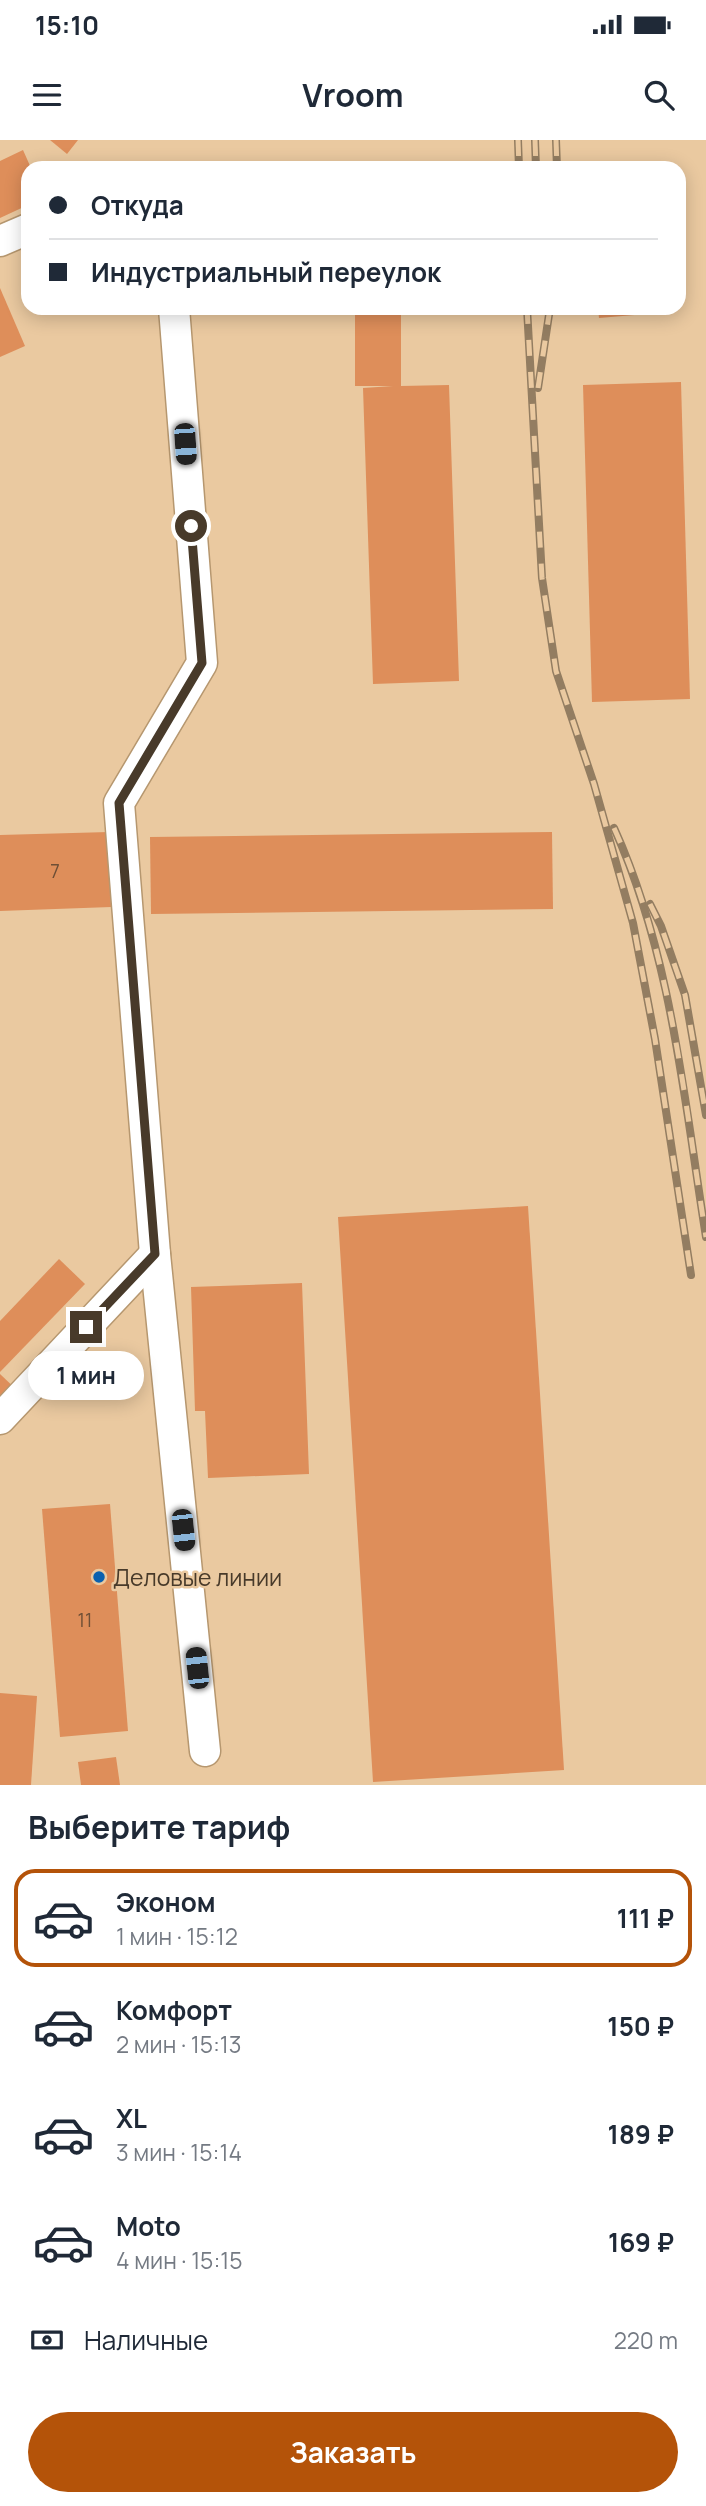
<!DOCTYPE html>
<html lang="ru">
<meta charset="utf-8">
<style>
:root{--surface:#fff;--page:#f6f6f7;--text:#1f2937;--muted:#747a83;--line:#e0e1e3;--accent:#b45309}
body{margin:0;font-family:Manrope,sans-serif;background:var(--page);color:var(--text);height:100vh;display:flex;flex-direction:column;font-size:26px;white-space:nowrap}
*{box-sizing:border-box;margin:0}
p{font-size:23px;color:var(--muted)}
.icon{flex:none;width:38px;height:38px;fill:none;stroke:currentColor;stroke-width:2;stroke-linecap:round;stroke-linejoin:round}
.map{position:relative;height:1645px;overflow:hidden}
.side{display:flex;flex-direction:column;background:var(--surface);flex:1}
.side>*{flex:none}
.top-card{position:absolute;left:21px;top:21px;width:665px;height:154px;border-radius:21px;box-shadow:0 4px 18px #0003;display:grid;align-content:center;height:154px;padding:0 28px;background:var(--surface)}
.end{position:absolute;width:32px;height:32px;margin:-16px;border:9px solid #483a2a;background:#fff;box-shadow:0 0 0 4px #fff}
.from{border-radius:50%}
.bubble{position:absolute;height:49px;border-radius:24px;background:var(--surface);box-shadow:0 4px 18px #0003;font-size:23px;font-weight:700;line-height:49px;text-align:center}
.car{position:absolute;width:21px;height:42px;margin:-21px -10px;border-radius:9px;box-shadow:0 0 5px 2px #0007;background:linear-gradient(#222 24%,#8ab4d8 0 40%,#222 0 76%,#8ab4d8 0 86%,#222 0)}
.top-card b{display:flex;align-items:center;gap:24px;height:66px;font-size:26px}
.top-card b+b{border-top:2px solid var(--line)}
.top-card i{width:18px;height:18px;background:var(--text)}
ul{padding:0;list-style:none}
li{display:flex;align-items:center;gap:21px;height:98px;margin:0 14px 10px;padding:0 14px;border:4px solid transparent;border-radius:21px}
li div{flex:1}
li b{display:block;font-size:26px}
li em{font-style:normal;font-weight:700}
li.active{border-color:var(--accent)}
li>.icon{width:63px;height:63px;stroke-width:1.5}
h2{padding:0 28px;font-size:32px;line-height:84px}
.pay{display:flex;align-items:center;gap:18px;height:77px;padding:0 28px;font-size:26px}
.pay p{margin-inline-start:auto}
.primary-button{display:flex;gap:14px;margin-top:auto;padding:14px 28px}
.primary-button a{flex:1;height:80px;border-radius:42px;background:var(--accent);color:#fff;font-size:28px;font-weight:700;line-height:80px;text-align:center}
.status{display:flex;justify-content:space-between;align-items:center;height:49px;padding:0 35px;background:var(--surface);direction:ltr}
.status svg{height:19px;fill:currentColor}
header{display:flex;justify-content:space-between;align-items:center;height:91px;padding:0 28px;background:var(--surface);font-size:32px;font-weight:700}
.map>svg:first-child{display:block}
.building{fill:#de8e5a}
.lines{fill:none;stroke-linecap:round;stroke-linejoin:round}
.minor-casing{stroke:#b6976f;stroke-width:33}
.minor{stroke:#fff;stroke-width:30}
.rail-casing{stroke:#937d61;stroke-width:8}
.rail{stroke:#eac9a0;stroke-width:5;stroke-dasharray:16;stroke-linecap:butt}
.route{stroke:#483a2a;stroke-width:9}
.poi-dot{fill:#0b61af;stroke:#eac9a0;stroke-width:2.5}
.labels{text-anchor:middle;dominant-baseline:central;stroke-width:5;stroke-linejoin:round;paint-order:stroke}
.number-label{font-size:19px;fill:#6e4f36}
.poi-label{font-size:23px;fill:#483a2a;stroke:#eac9a0;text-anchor:start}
</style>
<div class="status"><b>15:10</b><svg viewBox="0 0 49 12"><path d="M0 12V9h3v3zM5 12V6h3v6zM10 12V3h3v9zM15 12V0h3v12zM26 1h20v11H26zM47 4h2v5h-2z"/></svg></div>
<header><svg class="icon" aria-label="menu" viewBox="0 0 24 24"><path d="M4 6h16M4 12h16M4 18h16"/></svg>Vroom<svg class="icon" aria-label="search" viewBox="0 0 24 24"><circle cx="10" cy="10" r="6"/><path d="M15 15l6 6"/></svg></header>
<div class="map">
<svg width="706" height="1645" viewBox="0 0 706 1645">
<rect width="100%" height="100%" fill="#eac9a0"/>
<g class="building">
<path d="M50 0H78L67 14Z"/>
<path d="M23 10 31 28H28V65L0 78V21Z"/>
<path d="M0 148 25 206 0 217Z"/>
<path d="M355 168H401V246L449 245 459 541 373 544 363 248 393 246H355Z"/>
<path d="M598 168H658V173L599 178Z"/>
<path d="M681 242 690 559 592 562 583 245Z"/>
<path d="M109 692 111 767 0 771V695Z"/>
<path d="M552 692 553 769 151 774 150 697Z"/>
<path d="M528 1066 564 1630 373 1642 338 1077Z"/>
<path d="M59 1119 85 1144 0 1232V1181Z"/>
<path d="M302 1143 309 1334 208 1338 205 1271H195L191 1147Z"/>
<path d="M0 1234 19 1252 0 1272Z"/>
<path d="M110 1364 128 1591 60 1597 42 1369Z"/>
<path d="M0 1553 37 1556 31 1645H0Z"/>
<path d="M116 1617 120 1645H81L78 1622Z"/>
</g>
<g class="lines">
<g class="minor-casing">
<g id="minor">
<path d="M0 101 28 89"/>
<path d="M174 168 202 523 119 663 155 1114 205 1611"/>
<path d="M0 1279 155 1114"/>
</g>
</g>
<use href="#minor" class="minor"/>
<g class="rail-casing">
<g id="rail">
<path d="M518 0 519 28"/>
<path d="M535 0 536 28"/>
<path d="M556 0 557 28"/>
<path d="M527 168 542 438 556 531 594 644 633 783 655 899 691 1135"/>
<path d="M538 248 550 168"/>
<path d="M614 688C672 816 684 960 706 1097"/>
<path d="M650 764 661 786 685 855 706 975"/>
</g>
</g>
<use href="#rail" class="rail"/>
</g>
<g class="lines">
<path class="route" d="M86 1187 155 1114 119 663 202 523 191 386"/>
</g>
<circle class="poi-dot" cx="99" cy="1437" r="7"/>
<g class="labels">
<g class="number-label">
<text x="55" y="731">7</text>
<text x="85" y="1480">11</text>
</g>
<g class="poi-label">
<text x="113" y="1437">Деловые линии</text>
</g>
</g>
</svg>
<i class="end from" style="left:191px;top:386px"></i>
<i class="end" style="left:86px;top:1187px"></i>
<div class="bubble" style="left:28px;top:1211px;width:116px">1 мин</div>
<i class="car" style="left:185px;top:304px;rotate:176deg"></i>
<i class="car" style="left:183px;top:1390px;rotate:174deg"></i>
<i class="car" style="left:197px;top:1528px;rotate:354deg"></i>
<div class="top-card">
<b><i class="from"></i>Откуда</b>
<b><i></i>Индустриальный переулок</b>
</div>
</div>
<section class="side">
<h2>Выберите тариф</h2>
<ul>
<li class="active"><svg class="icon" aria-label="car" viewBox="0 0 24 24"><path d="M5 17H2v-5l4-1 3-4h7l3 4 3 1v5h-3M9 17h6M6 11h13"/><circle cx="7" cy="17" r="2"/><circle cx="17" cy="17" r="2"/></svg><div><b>Эконом</b><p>1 мин · 15:12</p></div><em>111 ₽</em></li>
<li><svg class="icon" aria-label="car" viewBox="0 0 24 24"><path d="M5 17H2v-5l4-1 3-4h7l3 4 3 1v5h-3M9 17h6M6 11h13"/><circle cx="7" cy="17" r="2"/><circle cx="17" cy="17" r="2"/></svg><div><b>Комфорт</b><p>2 мин · 15:13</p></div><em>150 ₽</em></li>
<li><svg class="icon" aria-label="car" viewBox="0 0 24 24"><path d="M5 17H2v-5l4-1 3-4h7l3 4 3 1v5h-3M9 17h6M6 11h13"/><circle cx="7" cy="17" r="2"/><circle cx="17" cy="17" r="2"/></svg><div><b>XL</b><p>3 мин · 15:14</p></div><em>189 ₽</em></li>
<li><svg class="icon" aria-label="car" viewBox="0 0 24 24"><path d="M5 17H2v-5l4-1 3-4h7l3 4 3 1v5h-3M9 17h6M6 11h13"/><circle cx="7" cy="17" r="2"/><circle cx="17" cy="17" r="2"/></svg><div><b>Moto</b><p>4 мин · 15:15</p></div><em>169 ₽</em></li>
</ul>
<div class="pay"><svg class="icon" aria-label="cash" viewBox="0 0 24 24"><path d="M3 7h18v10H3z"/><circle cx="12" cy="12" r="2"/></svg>Наличные<p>220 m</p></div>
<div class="primary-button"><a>Заказать</a></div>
</section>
